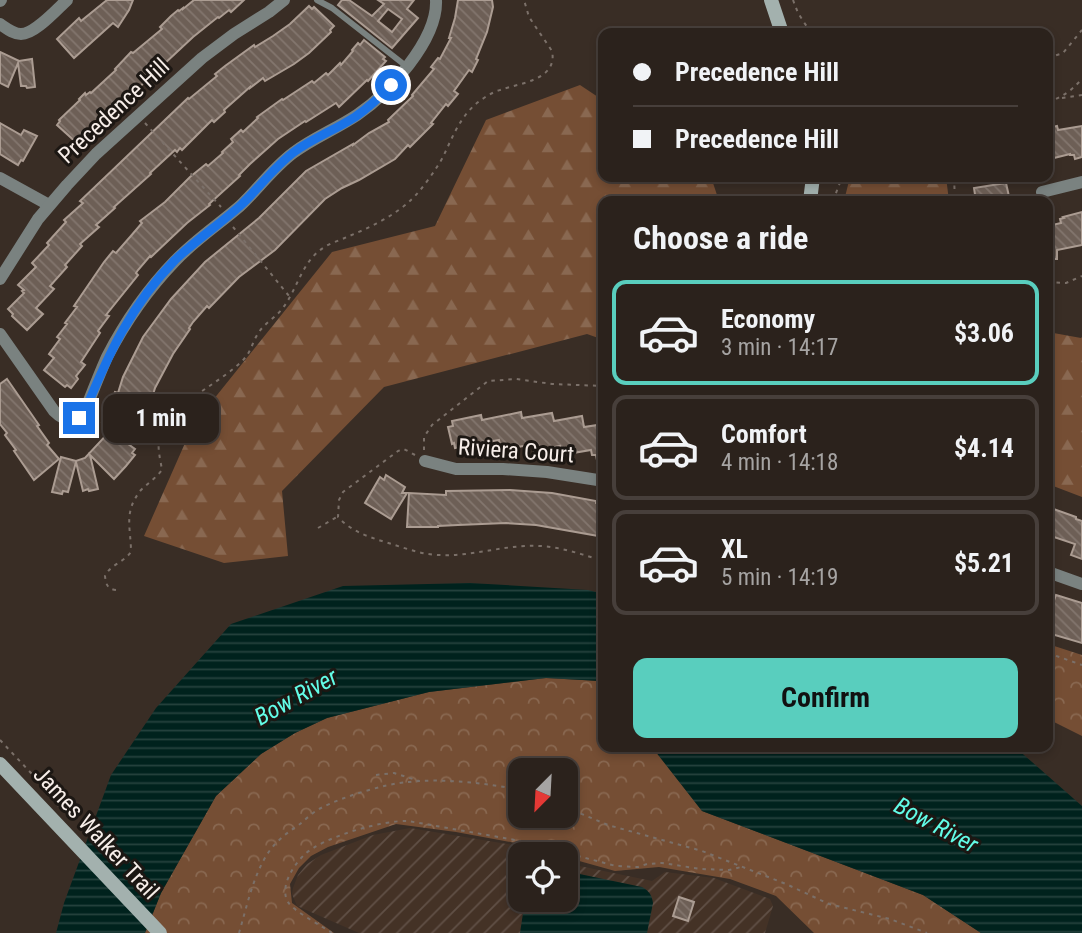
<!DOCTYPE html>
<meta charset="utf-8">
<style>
:root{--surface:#2b221c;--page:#372f29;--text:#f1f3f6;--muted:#a6a4a3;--line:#473f3b;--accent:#59cebe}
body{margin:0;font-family:"Roboto Condensed",sans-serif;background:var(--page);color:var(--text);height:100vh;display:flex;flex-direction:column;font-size:26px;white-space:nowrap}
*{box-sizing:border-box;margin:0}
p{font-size:23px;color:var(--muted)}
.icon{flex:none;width:38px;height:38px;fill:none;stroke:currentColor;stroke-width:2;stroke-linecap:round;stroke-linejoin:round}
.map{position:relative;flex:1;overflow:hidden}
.panel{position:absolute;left:598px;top:196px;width:455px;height:556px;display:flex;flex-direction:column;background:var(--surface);border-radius:14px;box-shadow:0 4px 10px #0003,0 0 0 2px var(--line)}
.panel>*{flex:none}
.banner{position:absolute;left:598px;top:28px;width:455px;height:154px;border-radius:14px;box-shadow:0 4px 10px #0003,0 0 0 2px var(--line);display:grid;align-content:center;height:154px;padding:0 35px;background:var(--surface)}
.needle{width:46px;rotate:204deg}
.tools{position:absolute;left:508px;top:758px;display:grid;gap:14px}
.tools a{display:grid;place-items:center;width:70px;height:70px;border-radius:14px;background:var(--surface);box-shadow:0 4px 10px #0003,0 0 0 2px var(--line);font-size:35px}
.end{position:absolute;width:32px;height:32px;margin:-16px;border:9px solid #1a73e8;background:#fff;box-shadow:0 0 0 4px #fff}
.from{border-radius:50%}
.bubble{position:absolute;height:49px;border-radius:14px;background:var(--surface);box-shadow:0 4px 10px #0003,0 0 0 2px var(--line);font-size:23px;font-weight:700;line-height:49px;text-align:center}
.banner b{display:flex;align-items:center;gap:24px;height:66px;font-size:26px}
.banner b+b{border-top:2px solid var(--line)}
.banner i{width:18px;height:18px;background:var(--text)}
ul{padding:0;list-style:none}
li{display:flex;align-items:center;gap:21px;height:105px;margin:0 14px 10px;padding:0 21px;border:4px solid var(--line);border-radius:14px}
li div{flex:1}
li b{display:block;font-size:26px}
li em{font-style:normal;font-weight:700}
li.current{border-color:var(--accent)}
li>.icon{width:63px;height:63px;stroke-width:1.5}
h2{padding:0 35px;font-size:32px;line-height:84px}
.cta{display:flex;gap:14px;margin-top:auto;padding:14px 35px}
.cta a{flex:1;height:80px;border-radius:14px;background:var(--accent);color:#111;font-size:28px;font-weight:700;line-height:80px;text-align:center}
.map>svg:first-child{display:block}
.industrial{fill:url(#industrial-furrows)}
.forest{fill:url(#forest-firs)}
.park{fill:url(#park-crowns);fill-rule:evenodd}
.water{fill:url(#water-rules)}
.building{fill:url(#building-back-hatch);stroke:#ab9c92;stroke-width:2;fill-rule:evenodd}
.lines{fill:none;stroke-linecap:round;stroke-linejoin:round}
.path{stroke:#7b7069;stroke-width:2;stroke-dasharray:3.5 5;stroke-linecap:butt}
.lane{stroke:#7a8280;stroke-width:6}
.street{stroke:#7a8280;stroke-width:12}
.secondary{stroke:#a3b1ae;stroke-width:14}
.route{stroke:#1a73e8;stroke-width:9}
.labels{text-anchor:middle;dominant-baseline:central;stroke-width:6;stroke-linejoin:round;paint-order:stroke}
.street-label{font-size:23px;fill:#f7eee9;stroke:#1c1713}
.water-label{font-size:24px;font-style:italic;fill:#62fce7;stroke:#1c1713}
</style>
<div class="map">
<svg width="1082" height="933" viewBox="0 0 1082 933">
<defs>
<pattern id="industrial-furrows" width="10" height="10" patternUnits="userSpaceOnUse" patternTransform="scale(1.75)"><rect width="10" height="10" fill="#443226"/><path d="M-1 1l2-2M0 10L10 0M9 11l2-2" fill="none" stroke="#605046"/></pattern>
<pattern id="forest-firs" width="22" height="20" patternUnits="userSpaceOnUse" patternTransform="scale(1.75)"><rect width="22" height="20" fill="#754e34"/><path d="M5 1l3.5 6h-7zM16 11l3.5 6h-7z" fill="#896851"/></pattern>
<pattern id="park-crowns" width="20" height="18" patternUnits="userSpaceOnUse" patternTransform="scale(1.75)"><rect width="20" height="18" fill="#754e34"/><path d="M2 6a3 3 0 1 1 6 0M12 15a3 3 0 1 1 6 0" fill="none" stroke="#896851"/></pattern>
<pattern id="water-rules" width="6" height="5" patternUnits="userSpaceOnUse" patternTransform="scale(1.75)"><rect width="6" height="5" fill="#00221d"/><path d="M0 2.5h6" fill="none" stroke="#26423e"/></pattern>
<pattern id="building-back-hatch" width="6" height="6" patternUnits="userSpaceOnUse" patternTransform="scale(1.75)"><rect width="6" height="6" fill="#6d5f56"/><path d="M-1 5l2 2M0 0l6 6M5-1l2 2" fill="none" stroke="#83766e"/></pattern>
</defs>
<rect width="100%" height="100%" fill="#392d25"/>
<path class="industrial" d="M410 828 525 847 529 854H520V900H565V863L652 881 665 872 714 878 770 899 773 906 765 933H359L297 906 292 894 293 888 298 875 307 864 321 855 373 835Z"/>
<g class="forest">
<path d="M580 85 604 101V177H711L719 201H604V340L587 334 384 387 282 491 288 556 224 563 144 536 193 425 332 252 435 226 486 120Z"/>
<path d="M850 177H946L949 201H844Z"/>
<path d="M1048 332 1081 338 1082 337V497L1048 484Z"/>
</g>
<g class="park">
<path d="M1048 644 1082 655V736L1048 719Z"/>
<path d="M546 678 601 681 604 685V747H652L702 811 923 895 981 933H814L776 896 730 879 659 867 615 871 565 857V854H555L516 843 456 832 396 824 328 847 311 856 299 868 290 884 292 903 334 933H145L161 893 216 796 261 754 295 733 327 718 429 692ZM520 770H565V816H520Z"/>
</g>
<g class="water">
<path d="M470 583 588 590 604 594V685L600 681 546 678 429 692 327 718 295 733 261 754 216 796 161 893 145 933H56L64 903 111 775 156 708 231 624 343 586Z"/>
<path d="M652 747H1015L1082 806V933H981L923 895 702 811Z"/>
<path d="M565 871 642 887C649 891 652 895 653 903L647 933H520L525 900H565Z"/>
</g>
<g class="building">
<path d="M107 0H133L129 10 118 27 113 23 74 58 57 39 79 18 81 21Z"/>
<path d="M194 0H244L231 12 229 10 219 18 218 17 193 37 89 134 88 132 78 144 57 125 60 121 59 120 80 100 79 99 85 93 86 95 90 92 91 93 116 70 115 69 131 52 133 53 162 29 160 27 171 16 178 10 179 11 183 8V9Z"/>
<path d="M342 0H349L372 16 384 4 378 0H414L407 9 418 18 392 48 338 5ZM388 9 402 19 392 32 378 21Z"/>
<path d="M458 0H492L493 7 487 32 476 59 478 60 472 72 469 70 454 91 458 94 448 106 446 104 431 123 433 124 410 147 408 145 395 159 359 180 342 188 325 199 275 250 239 277 209 308 207 306 193 322 189 328 190 329 173 354 155 388 152 398 149 397 138 429 114 421V418L110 417 114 404 112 403 115 392 118 393 123 377 143 337 171 299 205 262 259 218 306 171 353 144V145L369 133 389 122 388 120 413 96 412 95 434 69 431 67 438 58 440 59 451 38H449L455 18Z"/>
<path d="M309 6 312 9 314 7 334 26 330 30 331 32 309 53 294 64 265 81 263 78 250 88V87L224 110 225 112 214 122 212 120 182 150 180 148 177 152 175 150 150 173 151 174 114 207 115 208 96 225 99 227 80 244 82 246 65 265 67 267 50 286 54 289 36 308 43 314 27 330 12 316 13 314 8 309 24 293 22 291 24 290 18 285 36 267 32 263 49 245 47 243 66 222 64 220 83 203 80 201 188 98 189 99 217 76 215 74 225 66 254 45 255 47 273 36 290 24Z"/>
<path d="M364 40 385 57 383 59 386 61 368 81 367 80 339 107 336 103 306 122 305 121 278 139 250 164 239 175 240 176 209 204 210 205 187 223 151 257 150 256 138 270 136 273 138 275 106 315 109 316 98 331 100 333 81 362 85 365 76 376 78 379 71 388 67 385 65 387 44 370 54 358 49 354 60 339 57 337 67 324 65 323 77 307 74 306 104 262 113 251 116 253 130 237 142 223 140 221 165 202 190 177 206 164 208 166 223 153 222 152 233 142 231 139 241 130 243 132 258 118 257 117 282 99 283 100 312 81 314 83 326 73 328 75 340 63 341 65 353 51 352 50 358 43 360 45Z"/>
<path d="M0 52 19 61 32 59 35 87 27 88 26 86H21L18 63 8 87 0 83Z"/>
<path d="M0 123 21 135 24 130 37 136 23 161 21 160 18 165 0 154Z"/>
<path d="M1057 126 1058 130 1082 126V157L1075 159 1074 155H1070V154L1054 158 1052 150 1048 151V128Z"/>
<path d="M1006 183 1010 201H976L974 188Z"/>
<path d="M1082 212V245L1057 250V259H1049L1048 226 1061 223 1060 219 1064 218 1063 217Z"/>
<path d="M7 379 39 425 37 426 49 443 47 445 59 459 34 480 14 451 16 450 5 435 7 433 0 424V384Z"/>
<path d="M521 412 522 418 552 413 554 421 582 416 584 427 604 424V472L599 471 596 455H592L591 450 567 454 566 449 561 450 560 446 534 451 533 446 529 447V445L506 449 505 444 500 445 499 440 455 448 454 443 452 444 448 427 453 426 452 421 481 415 482 420Z"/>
<path d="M110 431 135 449 132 453 135 455 126 466 114 479 90 455 98 489 89 491 88 489 83 491 76 462 68 492 63 491 62 494 52 492 61 457 76 461 85 458Z"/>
<path d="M386 475 405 487 402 493H407L391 519 365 503 380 477 384 480Z"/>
<path d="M510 490 552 493 596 501V503L604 505V537L536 525 506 523 458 525 438 526V527H407L409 493 446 495V491Z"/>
<path d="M1048 507 1076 517V519L1082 521V559L1071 555 1075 544 1048 535Z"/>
<path d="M1056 595 1082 603V643L1048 633V605L1052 606Z"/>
<path d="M679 897 694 902 688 921 673 916Z"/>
</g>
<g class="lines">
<g class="path">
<path d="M793 0 798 13 811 33"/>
<path d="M1048 58 1063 53 1082 30"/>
<path d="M1062 98 1082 95"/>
<path d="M1048 102C1063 97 1072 90 1082 79"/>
<path d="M145 123 221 207"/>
<path d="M954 177 955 201"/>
<path d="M833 201 842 177"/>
<path d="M233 227 289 296"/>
<path d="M1048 282 1066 283 1082 276"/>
<path d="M93 419 158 440"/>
<path d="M424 450V437L432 425 488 381 516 379 552 384 604 386"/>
<path d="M415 455 404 449 398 451 343 492 339 500 338 517C351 531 366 536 385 542 402 547 419 554 438 555 472 557 506 544 540 546 562 547 583 555 604 561"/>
<path d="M318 528 337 517"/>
<path d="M116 590C107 589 106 584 105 576 111 564 123 563 131 552 131 528 123 512 141 490 148 483 156 478 162 470 160 457 156 445 161 433 176 400 219 385 244 359 251 352 253 340 259 332 265 323 275 318 282 309 296 292 301 265 319 251 327 244 338 241 347 237 369 228 394 216 411 200 421 191 437 168 443 157 453 136 461 114 481 100 487 96 493 92 500 90 520 83 558 80 552 51L529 17 524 0"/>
<path d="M1048 653 1082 665"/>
<path d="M0 740 31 773 62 810"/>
<path d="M376 775 394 773 419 781"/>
<path d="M565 807 608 825 702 851 786 884 829 904 890 919 927 933"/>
<path d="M239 933C247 906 253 876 268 853 276 841 288 832 300 824 306 819 313 812 321 808 342 797 384 784 408 782 442 778 487 783 520 790"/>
<path d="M332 933C322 926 293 911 288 902 284 896 285 887 287 881 291 870 297 862 305 854 324 837 382 820 408 821L521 841 616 866 638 867 647 864 662 863 701 869 729 870 741 867"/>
</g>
<path class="lane" d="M317 0 332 8 406 66"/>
<g class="street">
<path d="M0 1 1 0"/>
<path d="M0 24C6 28 13 34 21 34 35 34 56 10 67 0"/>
<path d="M0 178 49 205"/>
<path d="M1042 192 1082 182"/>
<path d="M0 279 38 219 67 185 96 154 202 58 234 34 269 12 284 0"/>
<path d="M0 334 54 411C64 421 76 424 85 411 92 393 99 375 107 357 125 322 148 289 175 261 195 240 218 225 240 206 258 189 273 168 293 153 313 138 336 129 357 115 388 94 438 40 436 0"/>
<path d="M425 461 456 469H503L547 472 604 481"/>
<path d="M1048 572 1082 584"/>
</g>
<g class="secondary">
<path d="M771 0 782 33"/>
<path d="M810 201 813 177"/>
<path d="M0 764 160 933"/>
</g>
</g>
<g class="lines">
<path class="route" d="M79 418 85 411C108 355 131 305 175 260 196 240 220 224 241 205 259 188 274 167 294 152 313 138 335 130 355 117 368 108 380 97 391 85"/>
</g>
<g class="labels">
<g class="street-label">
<text transform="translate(114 111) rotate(-43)">Precedence Hill</text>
<text transform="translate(516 451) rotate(4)">Riviera Court</text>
<text transform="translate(96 833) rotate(47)">James Walker Trail</text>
</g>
<g class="water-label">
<text transform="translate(296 697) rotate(-29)">Bow River</text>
<text transform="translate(936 825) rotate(28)">Bow River</text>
</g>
</g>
</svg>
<div class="tools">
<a><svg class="needle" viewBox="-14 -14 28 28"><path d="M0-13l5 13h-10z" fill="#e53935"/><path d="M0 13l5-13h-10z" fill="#a6a4a3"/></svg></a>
<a><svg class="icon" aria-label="locate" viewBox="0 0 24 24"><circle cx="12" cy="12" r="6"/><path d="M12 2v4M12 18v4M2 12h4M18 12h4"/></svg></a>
</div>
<i class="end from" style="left:391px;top:85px"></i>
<i class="end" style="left:79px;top:418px"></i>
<div class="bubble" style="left:103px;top:394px;width:116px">1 min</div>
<div class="banner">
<b><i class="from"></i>Precedence Hill</b>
<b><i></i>Precedence Hill</b>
</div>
<section class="panel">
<h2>Choose a ride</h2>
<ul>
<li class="current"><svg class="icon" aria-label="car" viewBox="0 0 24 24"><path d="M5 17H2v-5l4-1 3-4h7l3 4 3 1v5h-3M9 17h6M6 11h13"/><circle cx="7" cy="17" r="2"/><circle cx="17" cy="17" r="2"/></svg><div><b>Economy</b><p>3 min · 14:17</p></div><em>$3.06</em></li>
<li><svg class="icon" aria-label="car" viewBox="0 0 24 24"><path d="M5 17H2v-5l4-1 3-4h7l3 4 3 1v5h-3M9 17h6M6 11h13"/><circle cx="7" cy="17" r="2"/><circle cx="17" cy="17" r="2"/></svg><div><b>Comfort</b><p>4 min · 14:18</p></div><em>$4.14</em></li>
<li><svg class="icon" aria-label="car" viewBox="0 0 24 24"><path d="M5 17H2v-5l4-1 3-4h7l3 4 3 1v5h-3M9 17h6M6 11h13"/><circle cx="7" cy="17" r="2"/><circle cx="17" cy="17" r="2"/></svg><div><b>XL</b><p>5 min · 14:19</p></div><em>$5.21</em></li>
</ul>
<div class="cta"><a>Confirm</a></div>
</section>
</div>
